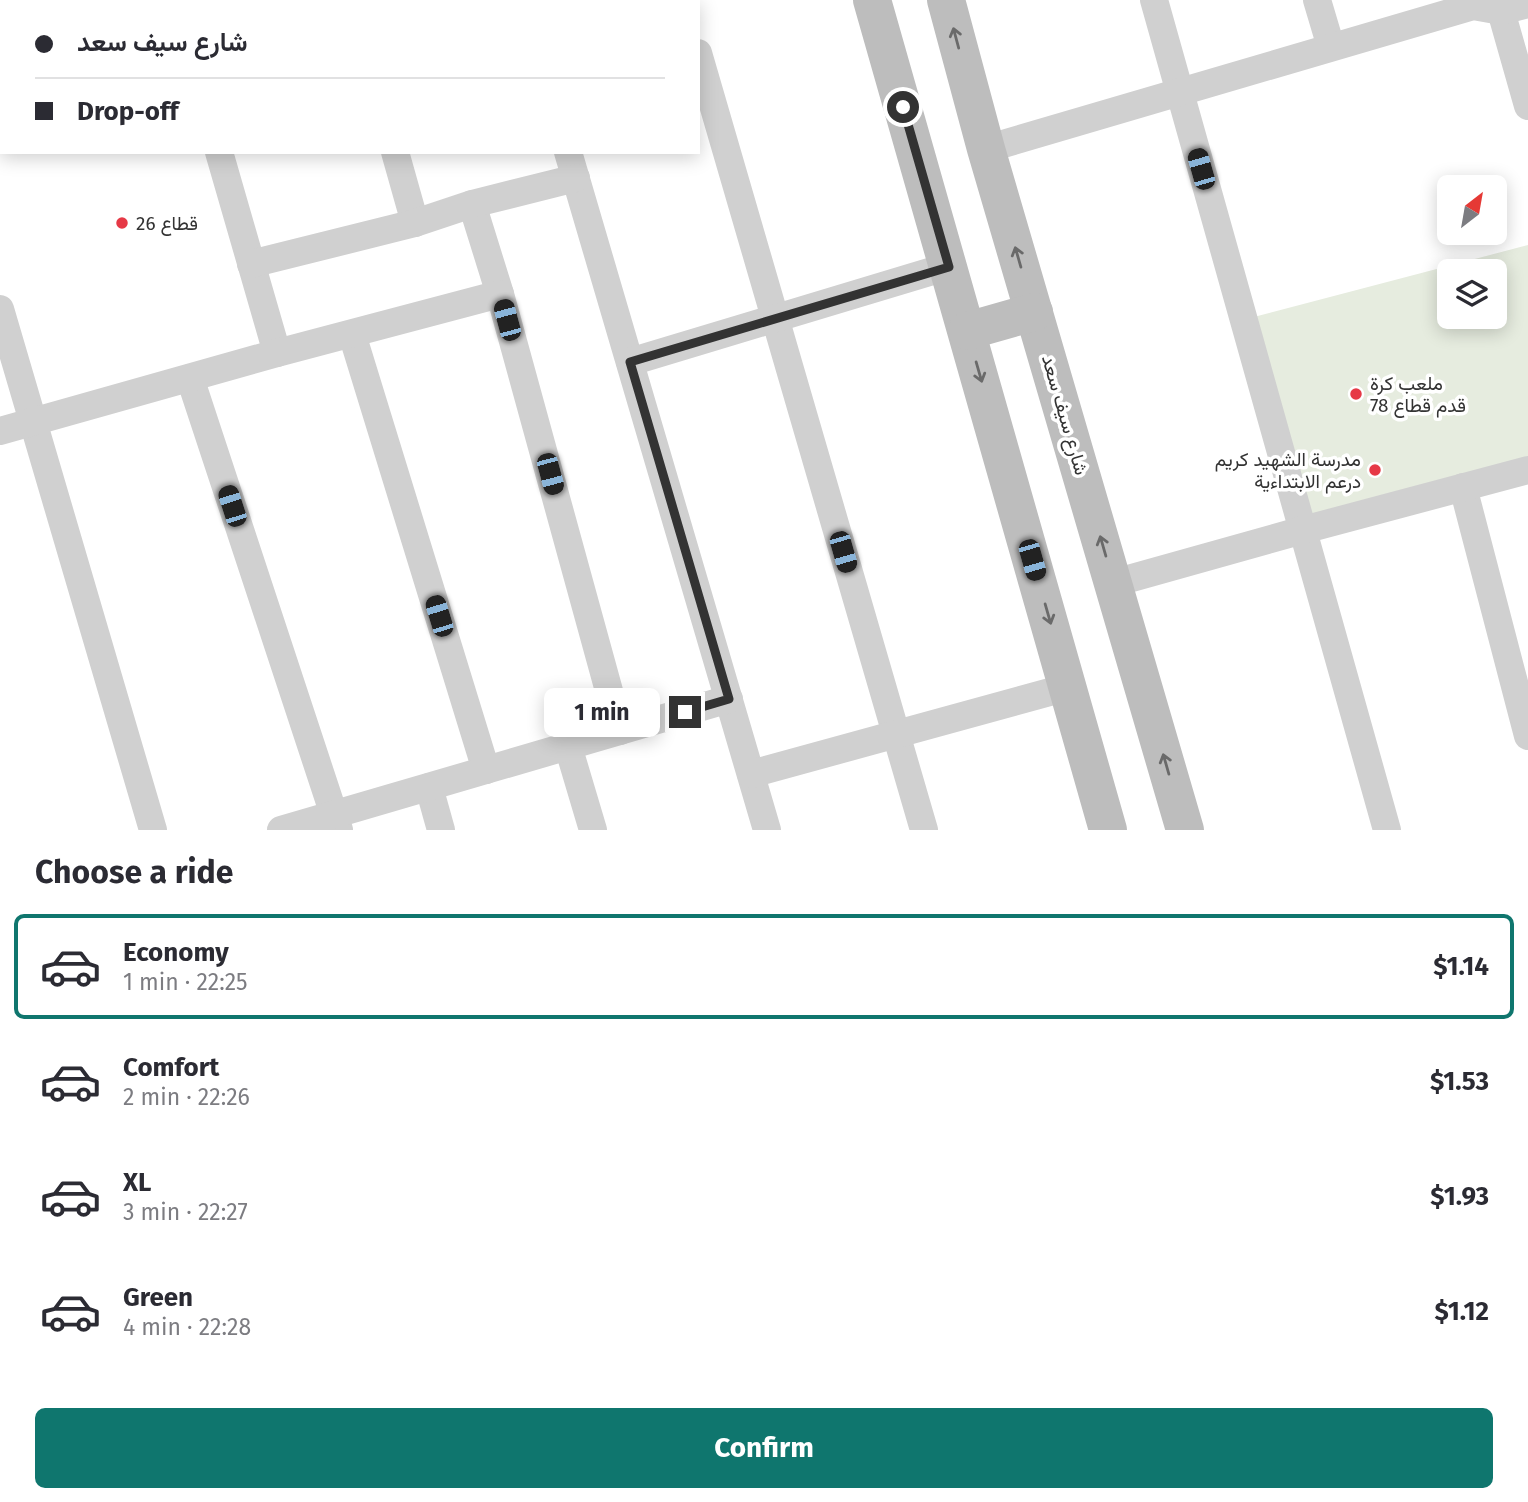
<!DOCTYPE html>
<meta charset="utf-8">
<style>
:root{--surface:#fff;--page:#f7f7f7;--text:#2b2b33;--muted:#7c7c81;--line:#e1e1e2;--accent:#0f766e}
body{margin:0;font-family:"Fira Sans",Vazirmatn,sans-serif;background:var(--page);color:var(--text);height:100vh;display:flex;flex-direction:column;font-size:26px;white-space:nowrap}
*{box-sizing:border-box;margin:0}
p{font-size:23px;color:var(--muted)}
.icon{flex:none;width:38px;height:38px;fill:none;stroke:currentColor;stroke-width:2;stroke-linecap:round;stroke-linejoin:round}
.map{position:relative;height:830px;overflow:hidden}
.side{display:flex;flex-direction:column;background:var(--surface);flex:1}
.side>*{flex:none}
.hud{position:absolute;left:0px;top:0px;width:700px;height:154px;box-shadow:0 4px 18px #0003;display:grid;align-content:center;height:154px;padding:0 35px;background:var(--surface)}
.needle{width:46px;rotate:31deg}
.fabs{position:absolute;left:1437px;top:175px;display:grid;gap:14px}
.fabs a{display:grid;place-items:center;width:70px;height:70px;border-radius:10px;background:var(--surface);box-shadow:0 4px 18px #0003;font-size:35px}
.end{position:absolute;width:32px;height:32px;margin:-16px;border:9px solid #333;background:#fff;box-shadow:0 0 0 4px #fff}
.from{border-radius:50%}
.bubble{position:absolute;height:49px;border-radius:10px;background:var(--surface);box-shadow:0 4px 18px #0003;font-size:23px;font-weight:700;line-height:49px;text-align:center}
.car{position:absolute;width:21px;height:42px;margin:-21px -10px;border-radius:9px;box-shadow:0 0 5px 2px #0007;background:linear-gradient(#222 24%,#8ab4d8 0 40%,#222 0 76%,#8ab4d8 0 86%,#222 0)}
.hud b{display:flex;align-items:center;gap:24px;height:66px;font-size:26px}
.hud b+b{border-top:2px solid var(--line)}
.hud i{width:18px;height:18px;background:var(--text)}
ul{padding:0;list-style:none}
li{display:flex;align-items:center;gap:21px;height:105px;margin:0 14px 10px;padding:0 21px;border:4px solid transparent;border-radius:10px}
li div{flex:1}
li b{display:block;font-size:26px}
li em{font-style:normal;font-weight:700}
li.current{border-color:var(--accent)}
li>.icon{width:63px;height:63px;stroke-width:1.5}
h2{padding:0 35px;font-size:32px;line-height:84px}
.button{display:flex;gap:14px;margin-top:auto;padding:14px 35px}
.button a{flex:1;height:80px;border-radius:10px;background:var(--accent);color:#fff;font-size:28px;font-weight:700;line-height:80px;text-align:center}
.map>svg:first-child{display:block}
.green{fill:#e6ecdf;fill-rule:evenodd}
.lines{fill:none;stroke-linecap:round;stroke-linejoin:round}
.street{stroke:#d0d0d0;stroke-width:28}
.secondary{stroke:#bdbdbd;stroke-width:38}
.oneway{stroke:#6a6a6a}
.route{stroke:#333;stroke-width:9}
.poi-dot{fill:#e63946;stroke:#fff;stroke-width:2.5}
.labels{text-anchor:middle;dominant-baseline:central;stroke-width:7;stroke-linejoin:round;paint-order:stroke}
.poi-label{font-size:19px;fill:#333;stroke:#fff;text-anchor:start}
.street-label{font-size:19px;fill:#333;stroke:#fff}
</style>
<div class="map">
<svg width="1528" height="830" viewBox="0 0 1528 830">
<rect width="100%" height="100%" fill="#fff"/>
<path class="green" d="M1528 245V470L1303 530 1250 318ZM1449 271H1494V317H1449Z"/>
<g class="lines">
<g class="street">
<path d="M73 0 74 2"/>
<path d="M176 0V2"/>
<path d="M353 0V2"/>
<path d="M523 0 524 2"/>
<path d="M683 0V2"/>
<path d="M1154 0 1387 830"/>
<path d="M1317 0 1331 47"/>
<path d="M115 2 121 0"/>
<path d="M1501 11 1528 106"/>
<path d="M0 37 2 36"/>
<path d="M698 53 924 830"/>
<path d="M986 149 1473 6 1501 11 1528 4"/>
<path d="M219 152 277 353"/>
<path d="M395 152 415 223"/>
<path d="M568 152 767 830"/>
<path d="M472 204 500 294 620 731"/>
<path d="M251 264 415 223 472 204 576 178"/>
<path d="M0 309 153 830"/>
<path d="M352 334 486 770"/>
<path d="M630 362 949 266"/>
<path d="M190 378 339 830"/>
<path d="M0 431 277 353 500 294"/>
<path d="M1463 487 1528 736"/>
<path d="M1114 583 1303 530 1528 470"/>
<path d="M568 746 593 830"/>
<path d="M751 774 1068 687"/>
<path d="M429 787 441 830"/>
<path d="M281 830 729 699"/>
</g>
<g class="secondary">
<path d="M872 0 1108 830"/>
<path d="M946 0 986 149 1185 830"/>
<path d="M967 331 1034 312"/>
</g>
</g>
<defs><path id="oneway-shaft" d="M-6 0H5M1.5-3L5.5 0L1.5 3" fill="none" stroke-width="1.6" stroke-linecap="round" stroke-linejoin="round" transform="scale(1.75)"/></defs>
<g class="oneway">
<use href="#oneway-shaft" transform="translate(956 38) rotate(-105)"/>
<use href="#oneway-shaft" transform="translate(1018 257) rotate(-106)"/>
<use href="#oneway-shaft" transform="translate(979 372) rotate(74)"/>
<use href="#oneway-shaft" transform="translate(1103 546) rotate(-106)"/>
<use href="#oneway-shaft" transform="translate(1048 614) rotate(74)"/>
<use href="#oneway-shaft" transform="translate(1166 764) rotate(-106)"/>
</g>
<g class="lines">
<path class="route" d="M685 712 729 699 630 362 949 267 903 107"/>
</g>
<g class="poi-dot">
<circle cx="122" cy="223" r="7"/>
<circle cx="1356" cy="394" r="7"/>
<circle cx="1375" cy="470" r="7"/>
</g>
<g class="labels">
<g class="poi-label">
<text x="136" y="223">قطاع 26</text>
<text x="1370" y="383">ملعب كرة<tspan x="1370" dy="22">قدم قطاع 78</tspan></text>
<text x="1361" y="459" text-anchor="end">مدرسة الشهيد كريم<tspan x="1361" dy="22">درعم الابتداءية</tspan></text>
</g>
<g class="street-label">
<text transform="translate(1065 415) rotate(74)">شارع سيف سعد</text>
</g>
</g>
</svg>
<div class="fabs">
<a><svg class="needle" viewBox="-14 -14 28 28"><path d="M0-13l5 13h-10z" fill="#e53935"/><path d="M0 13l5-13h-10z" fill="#7c7c81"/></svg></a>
<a><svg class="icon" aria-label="layers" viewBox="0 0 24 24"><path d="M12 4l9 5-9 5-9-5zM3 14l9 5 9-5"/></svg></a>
</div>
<i class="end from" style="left:903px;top:107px"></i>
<i class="end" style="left:685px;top:712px"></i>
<div class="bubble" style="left:544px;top:688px;width:116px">1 min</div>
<i class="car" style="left:1201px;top:169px;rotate:344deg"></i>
<i class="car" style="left:507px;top:320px;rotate:345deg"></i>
<i class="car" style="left:550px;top:474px;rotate:165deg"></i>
<i class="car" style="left:232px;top:506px;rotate:342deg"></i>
<i class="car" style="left:843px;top:552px;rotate:164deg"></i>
<i class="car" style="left:1032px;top:560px;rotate:164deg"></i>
<i class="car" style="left:439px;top:616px;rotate:343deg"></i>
<div class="hud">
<b><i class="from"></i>شارع سيف سعد</b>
<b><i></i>Drop-off</b>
</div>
</div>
<section class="side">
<h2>Choose a ride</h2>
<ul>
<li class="current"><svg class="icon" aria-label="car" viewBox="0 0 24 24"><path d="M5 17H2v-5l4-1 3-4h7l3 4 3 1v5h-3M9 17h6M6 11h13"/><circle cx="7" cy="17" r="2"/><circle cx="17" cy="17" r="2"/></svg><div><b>Economy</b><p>1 min · 22:25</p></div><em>$1.14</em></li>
<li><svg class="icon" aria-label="car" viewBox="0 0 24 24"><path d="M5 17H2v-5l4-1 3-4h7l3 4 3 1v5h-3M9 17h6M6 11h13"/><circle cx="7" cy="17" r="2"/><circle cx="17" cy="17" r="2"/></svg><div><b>Comfort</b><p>2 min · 22:26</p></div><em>$1.53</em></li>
<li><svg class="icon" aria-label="car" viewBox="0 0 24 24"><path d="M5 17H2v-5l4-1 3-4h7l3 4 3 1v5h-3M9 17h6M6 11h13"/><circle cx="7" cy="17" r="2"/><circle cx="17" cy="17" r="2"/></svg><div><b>XL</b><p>3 min · 22:27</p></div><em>$1.93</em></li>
<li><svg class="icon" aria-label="car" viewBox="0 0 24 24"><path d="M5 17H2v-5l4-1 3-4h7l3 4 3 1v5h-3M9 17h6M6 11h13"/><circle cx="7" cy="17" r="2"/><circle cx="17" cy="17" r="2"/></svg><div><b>Green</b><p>4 min · 22:28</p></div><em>$1.12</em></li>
</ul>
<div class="button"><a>Confirm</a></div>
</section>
